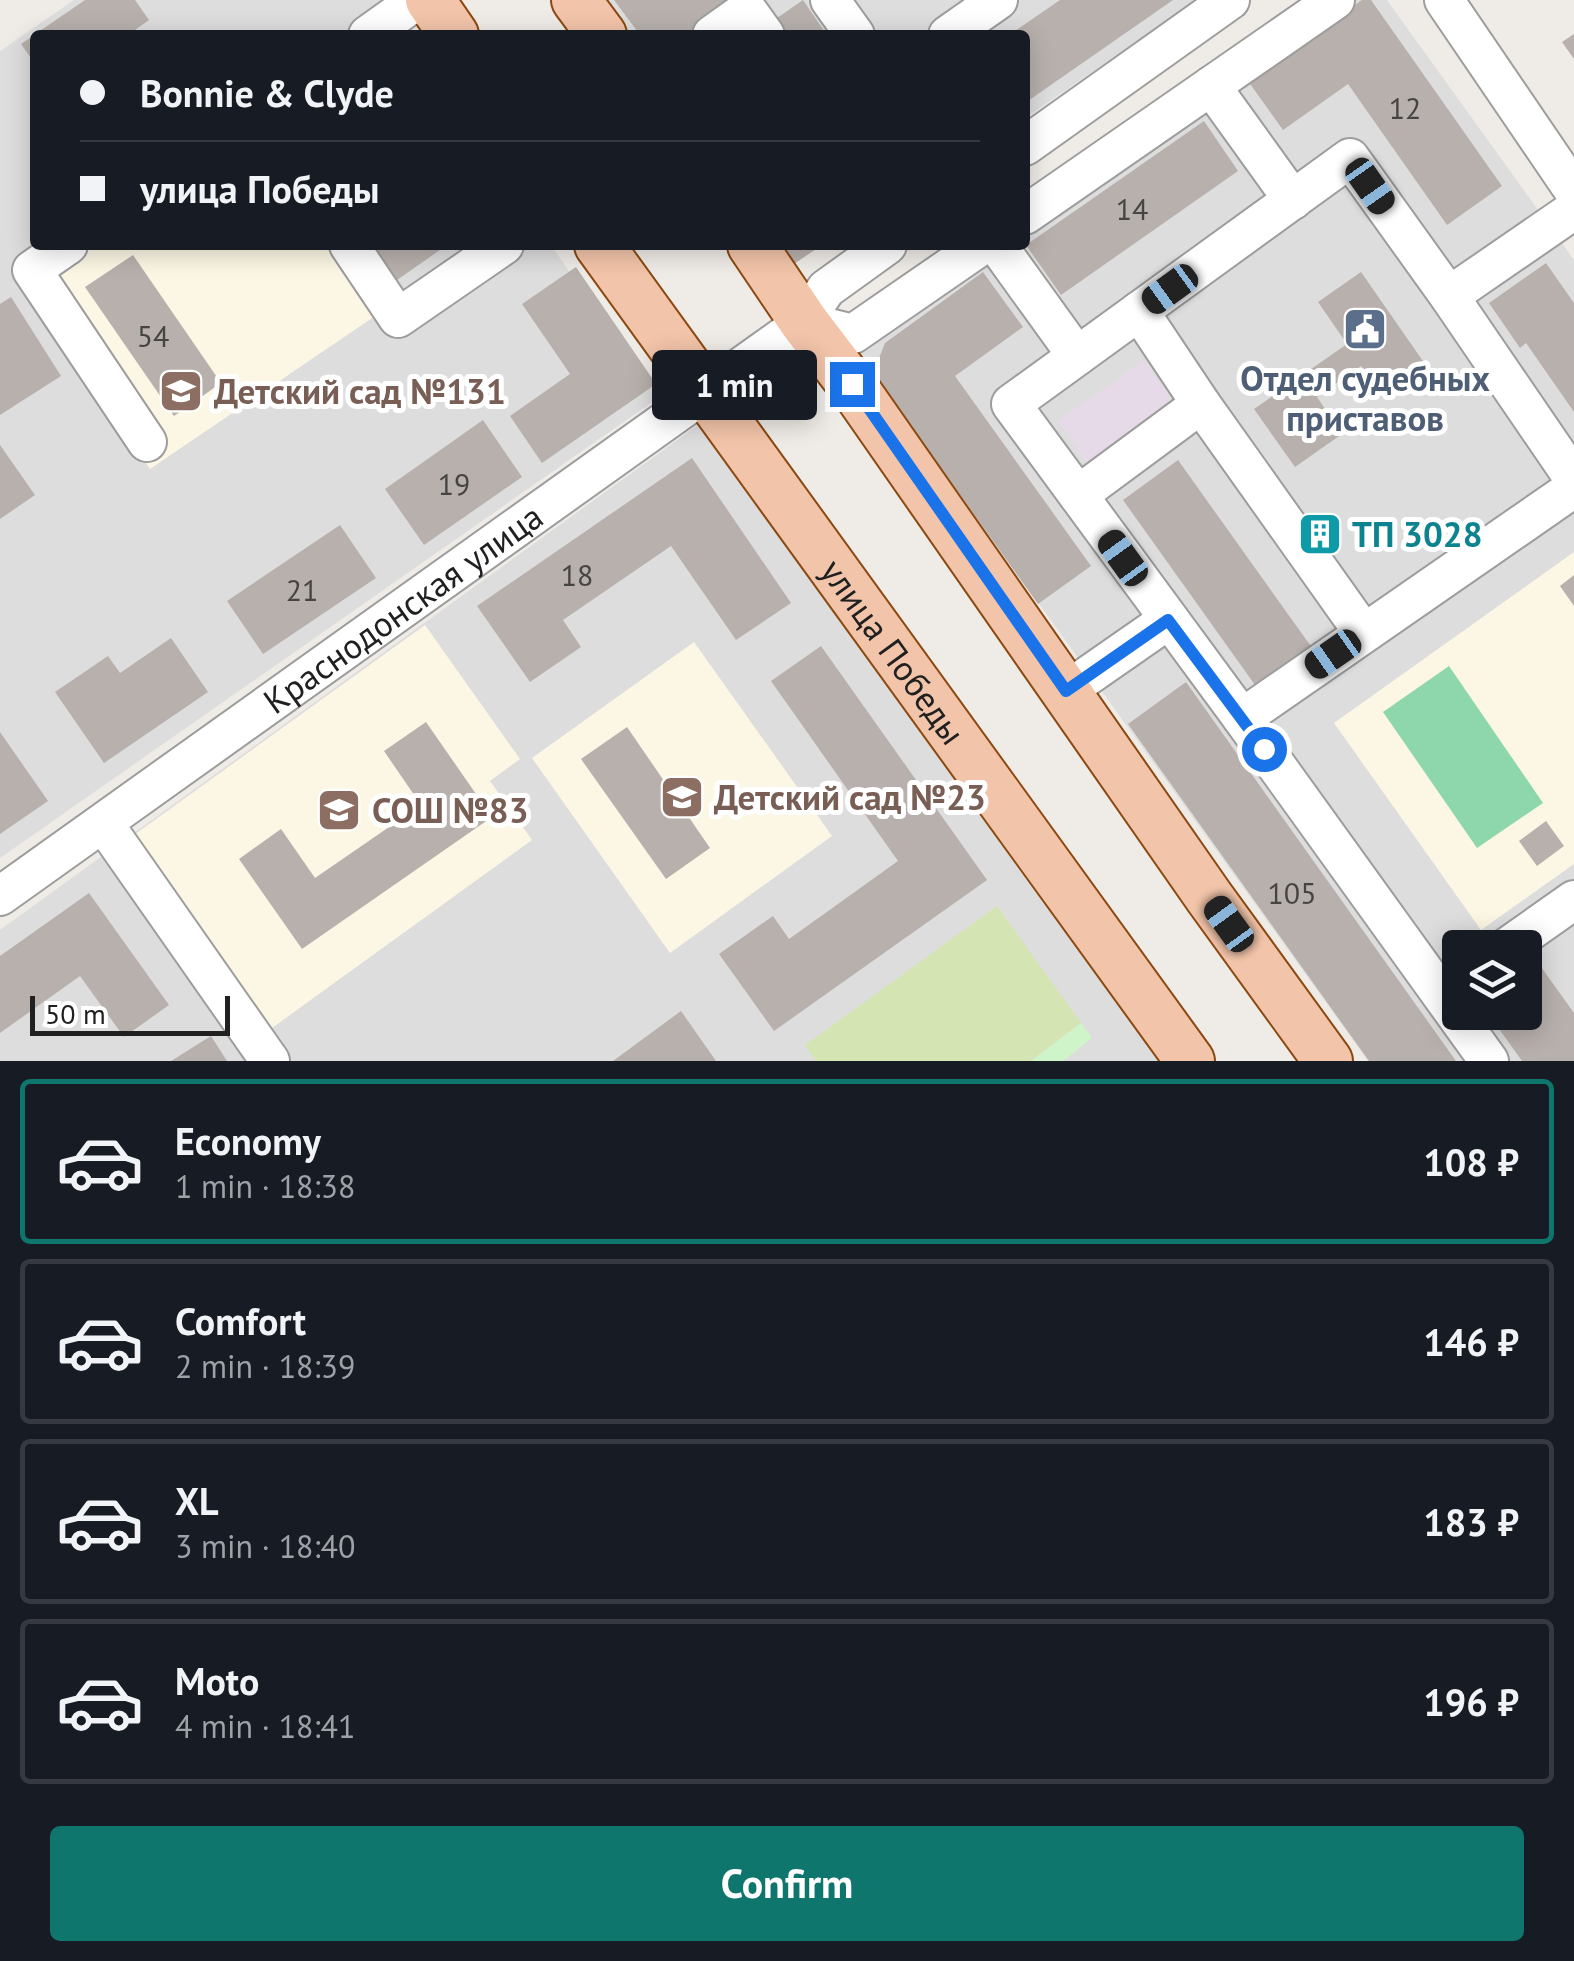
<!DOCTYPE html>
<meta charset="utf-8">
<style>
:root{--surface:#171b24;--page:#242831;--text:#f1f3f6;--muted:#9ea1a6;--line:#363941;--accent:#0f766e}
body{margin:0;font-family:"PT Sans",sans-serif;background:var(--page);color:var(--text);height:100vh;display:flex;flex-direction:column;font-size:38px;white-space:nowrap}
*{box-sizing:border-box;margin:0}
p{font-size:32px;color:var(--muted)}
.icon{flex:none;width:55px;height:55px;fill:none;stroke:currentColor;stroke-width:2;stroke-linecap:round;stroke-linejoin:round}
.map{position:relative;height:1061px;overflow:hidden}
.panel{display:flex;flex-direction:column;background:var(--surface);flex:1}
.panel>*{flex:none}
.guide{position:absolute;left:30px;top:30px;width:1000px;height:220px;border-radius:10px;box-shadow:0 5px 25px #0003;display:grid;align-content:center;height:220px;padding:0 50px;background:var(--surface)}
.buttons{position:absolute;left:1442px;top:930px;display:grid;gap:20px}
.buttons a{display:grid;place-items:center;width:100px;height:100px;border-radius:10px;background:var(--surface);box-shadow:0 5px 25px #0003;font-size:50px}
.scale{position:absolute;left:30px;bottom:25px;width:200px;box-sizing:border-box;padding-left:10px;border:5px solid #202020;border-top:0;font-size:28px;line-height:35px;white-space:nowrap;color:#202020;-webkit-text-stroke:8px #fff;paint-order:stroke}
.end{position:absolute;width:45px;height:45px;margin:-22px;border:12px solid #1a73e8;background:#fff;box-shadow:0 0 0 5px #fff}
.from{border-radius:50%}
.bubble{position:absolute;height:70px;border-radius:10px;background:var(--surface);box-shadow:0 5px 25px #0003;font-size:32px;font-weight:700;line-height:70px;text-align:center}
.car{position:absolute;width:30px;height:60px;margin:-30px -15px;border-radius:12px;box-shadow:0 0 8px 2px #0007;background:linear-gradient(#222 24%,#8ab4d8 0 40%,#222 0 76%,#8ab4d8 0 86%,#222 0)}
.guide b{display:flex;align-items:center;gap:35px;height:95px;font-size:38px}
.guide b+b{border-top:2px solid var(--line)}
.guide i{width:25px;height:25px;background:var(--text)}
ul{padding:18px 0 0;list-style:none}
li{display:flex;align-items:center;gap:30px;height:165px;margin:0 20px 15px;padding:0 30px;border:5px solid var(--line);border-radius:10px}
li div{flex:1}
li b{display:block;font-size:38px}
li em{font-style:normal;font-weight:700}
li.selected{border-color:var(--accent)}
li>.icon{width:90px;height:90px;stroke-width:1.5}
.cta{display:flex;gap:20px;margin-top:auto;padding:20px 50px}
.cta a{flex:1;height:115px;border-radius:10px;background:var(--accent);color:#fff;font-size:40px;font-weight:700;line-height:115px;text-align:center}
.map>svg:first-child{display:block}
.residential{fill:#dedddd;fill-rule:evenodd}
.industrial{fill:#e7dae8}
.education{fill:#fcf7e4}
.grass{fill:#d5e4b3}
.park{fill:#cff4ca}
.pitch{fill:#8ed6ab}
.building{fill:#b8b0ad}
.lines{fill:none;stroke-linecap:round;stroke-linejoin:round}
.minor-casing{stroke:#9d9d9d;stroke-width:42}
.major-casing{stroke:#8b4910;stroke-width:52}
.minor{stroke:#fff;stroke-width:38}
.major{stroke:#f2c4a9;stroke-width:48}
.route{stroke:#1a73e8;stroke-width:12}
.labels{text-anchor:middle;dominant-baseline:central;stroke-width:10;stroke-linejoin:round;paint-order:stroke}
.number-label{font-size:30px;fill:#464443}
.service-label{font-size:35px;font-weight:bold;fill:#4e5e75;stroke:#fff}
.education-label{font-size:35px;font-weight:bold;fill:#785e54;stroke:#fff;text-anchor:start}
.culture-label{font-size:35px;font-weight:bold;fill:#0d838f;stroke:#fff;text-anchor:start}
.street-label{font-size:35px;fill:#202020;stroke:#fff}
</style>
<div class="map">
<svg width="1574" height="1061" viewBox="0 0 1574 1061">
<rect width="100%" height="100%" fill="#efebe7"/>
<g class="residential">
<path d="M74 0H381L405 35H35V245H551L658 398 0 858V51Z"/>
<path d="M594 0H1197L1025 118V35H618Z"/>
<path d="M1356 0H1387L1574 260V1061H1368L873 373 861 352 1011 245H1025V235ZM1460 948H1525V1012H1460Z"/>
<path d="M702 422 1160 1061H0V930Z"/>
</g>
<path class="industrial" d="M1144 360 1173 402 1087 463 1058 421Z"/>
<g class="education">
<path d="M83 245H331L378 314 150 469 26 284Z"/>
<path d="M1574 552V864L1481 930 1334 723Z"/>
<path d="M425 625 520 759 490 781 532 840 265 1033 127 840Z"/>
<path d="M694 642 832 836 670 953 532 758Z"/>
</g>
<path class="grass" d="M997 906 1081 1023 1031 1061H816L805 1045Z"/>
<path class="park" d="M1081 1023 1092 1038 1063 1061H1031Z"/>
<path class="pitch" d="M1449 666 1543 803 1477 848 1383 712Z"/>
<g class="building">
<path d="M85 0H135L149 20 128 35H35V64L21 44Z"/>
<path d="M614 0H734L686 35H640Z"/>
<path d="M803 0 827 35H788L777 18Z"/>
<path d="M1060 0H1173L1025 103V35H1009Z"/>
<path d="M1362 0H1371L1502 186 1447 225 1348 84 1283 130 1248 81Z"/>
<path d="M1574 34V59L1562 42Z"/>
<path d="M1204 121 1238 171 1061 295 1026 245Z"/>
<path d="M383 245H447L397 280 376 250Z"/>
<path d="M777 245H822L791 266Z"/>
<path d="M133 255 221 383 174 416 85 287Z"/>
<path d="M1546 263 1574 303V412L1526 343 1520 348 1489 303Z"/>
<path d="M576 267 656 384 542 463 510 416 570 374 522 304Z"/>
<path d="M983 272 1023 327 955 376 1091 566 1038 604 873 373 885 343Z"/>
<path d="M1361 272 1425 364 1381 395 1361 366 1317 397 1342 434 1295 467 1254 409 1347 344 1318 302Z"/>
<path d="M11 297 61 376 0 415V304Z"/>
<path d="M483 420 522 477 424 545 385 489Z"/>
<path d="M0 445 35 495 0 519Z"/>
<path d="M692 458 791 603 736 640 671 546 563 620 581 647 530 682 477 606Z"/>
<path d="M1178 460 1315 652 1260 692 1123 500Z"/>
<path d="M1322 519 1336 535 1317 550 1304 534Z"/>
<path d="M340 525 376 578 263 654 227 601Z"/>
<path d="M1574 575V606L1560 586Z"/>
<path d="M171 638 208 692 104 763 55 692 108 656 120 673Z"/>
<path d="M821 646 987 880 774 1031 719 954 773 916 789 939 898 861 771 681Z"/>
<path d="M1186 682 1456 1061H1369L1128 724Z"/>
<path d="M426 722 492 817 302 949 239 859 281 829 315 878 421 805 384 751Z"/>
<path d="M627 727 710 848 666 879 581 759Z"/>
<path d="M0 732 48 801 0 834Z"/>
<path d="M1546 821 1564 846 1537 866 1519 841Z"/>
<path d="M89 893 169 1005 124 1037 80 976 0 1033V956Z"/>
<path d="M1539 964 1574 1013V1061H1522L1487 1012H1525V974Z"/>
<path d="M681 1011 716 1061H613Z"/>
<path d="M211 1036 227 1061H171Z"/>
</g>
<g class="lines">
<g class="minor-casing">
<g id="minor">
<path d="M830 0 855 35"/>
<path d="M1444 0 1574 191"/>
<path d="M368 35 417 0"/>
<path d="M712 35 747 10 765 35"/>
<path d="M948 35 998 0"/>
<path d="M1211 86 1293 200"/>
<path d="M1025 146 1230 0"/>
<path d="M1025 215 1335 0"/>
<path d="M68 245 32 270 147 442"/>
<path d="M349 245 398 318 504 245"/>
<path d="M997 245 1077 356"/>
<path d="M1449 296 1574 210"/>
<path d="M1139 311 1201 404 1363 632"/>
<path d="M804 322 853 334 982 245"/>
<path d="M1078 495 1201 404"/>
<path d="M1066 691 1168 620"/>
<path d="M1242 718 1574 488"/>
<path d="M104 824 270 1061"/>
<path id="s1" d="M0 896 804 322 826 289 887 245"/>
<path d="M1506 948 1574 900"/>
<path d="M1489 1061 1242 718 1011 404 1350 158 1449 296 1574 479"/>
</g>
</g>
<g class="major-casing">
<g id="major">
<path d="M430 0 454 35"/>
<path d="M576 0 602 35"/>
<path id="s2" d="M599 245 1190 1061"/>
<path d="M752 245 804 322 852 385 1209 897 1328 1061"/>
</g>
</g>
<use href="#minor" class="minor"/>
<use href="#major" class="major"/>
</g>
<g class="lines">
<path class="route" d="M852 384 1066 691 1168 620 1264 749"/>
</g>
<defs>
<g id="civic-square" transform="scale(2.25)"><rect x="-9" y="-9" width="18" height="18" rx="4" fill="#5c6f8a" stroke="#fff"/><path d="M-.6-6.5H3V-4.5H.6V-3L4-1V1h2V6H-6V1h2V-1L-.6-3ZM-1.2 2.5V6h2.4V2.5Z" fill="#fff"/></g>
<g id="school-square" transform="scale(2.25)"><rect x="-9" y="-9" width="18" height="18" rx="4" fill="#8d6e63" stroke="#fff"/><path d="M0-5L7-2L0 1L-7-2ZM-4 1L0 2.5L4 1V4Q0 6-4 4Z" fill="#fff"/></g>
<g id="building-square" transform="scale(2.25)"><rect x="-9" y="-9" width="18" height="18" rx="4" fill="#0f9aa8" stroke="#fff"/><path d="M-4-6H4V6H1V3H-1V6H-4ZM-2.5-4.3h1.7v1.8h-1.7ZM.8-4.3h1.7v1.8H.8ZM-2.5-1h1.7V.8h-1.7ZM.8-1h1.7V.8H.8Z" fill="#fff"/></g>
</defs>
<g fill-rule="evenodd">
<use href="#civic-square" x="1365" y="329"/>
<use href="#school-square" x="181" y="391"/>
<use href="#building-square" x="1320" y="534"/>
<use href="#school-square" x="682" y="797"/>
<use href="#school-square" x="339" y="810"/>
</g>
<g class="labels">
<g class="number-label">
<text x="1405" y="107">12</text>
<text x="1132" y="208">14</text>
<text x="153" y="335">54</text>
<text x="454" y="483">19</text>
<text x="577" y="574">18</text>
<text x="302" y="589">21</text>
<text x="1292" y="892">105</text>
</g>
<g class="service-label">
<text x="1365" y="378">Отдел судебных<tspan x="1365" dy="40">приставов</tspan></text>
</g>
<g class="education-label">
<text x="214" y="391">Детский сад №131</text>
<text x="714" y="797">Детский сад №23</text>
<text x="372" y="810">СОШ №83</text>
</g>
<g class="culture-label">
<text x="1352" y="534">ТП 3028</text>
</g>
<g class="street-label">
<text stroke="none"><textPath href="#s1" startOffset="495">Краснодонская улица</textPath></text>
<text stroke="none"><textPath href="#s2" startOffset="502">улица Победы</textPath></text>
</g>
</g>
</svg>
<div class="buttons">
<a><svg class="icon" aria-label="layers" viewBox="0 0 24 24"><path d="M12 4l9 5-9 5-9-5zM3 14l9 5 9-5"/></svg></a>
</div>
<div class="scale">50 m</div>
<i class="end from" style="left:1264px;top:749px"></i>
<i class="end" style="left:852px;top:384px"></i>
<div class="bubble" style="left:652px;top:350px;width:165px">1 min</div>
<i class="car" style="left:1370px;top:186px;rotate:145deg"></i>
<i class="car" style="left:1170px;top:289px;rotate:234deg"></i>
<i class="car" style="left:1123px;top:558px;rotate:324deg"></i>
<i class="car" style="left:1333px;top:654px;rotate:235deg"></i>
<i class="car" style="left:1229px;top:924px;rotate:324deg"></i>
<div class="guide">
<b><i class="from"></i>Bonnie &amp; Clyde</b>
<b><i></i>улица Победы</b>
</div>
</div>
<section class="panel">
<ul>
<li class="selected"><svg class="icon" aria-label="car" viewBox="0 0 24 24"><path d="M5 17H2v-5l4-1 3-4h7l3 4 3 1v5h-3M9 17h6M6 11h13"/><circle cx="7" cy="17" r="2"/><circle cx="17" cy="17" r="2"/></svg><div><b>Economy</b><p>1 min · 18:38</p></div><em>108 ₽</em></li>
<li><svg class="icon" aria-label="car" viewBox="0 0 24 24"><path d="M5 17H2v-5l4-1 3-4h7l3 4 3 1v5h-3M9 17h6M6 11h13"/><circle cx="7" cy="17" r="2"/><circle cx="17" cy="17" r="2"/></svg><div><b>Comfort</b><p>2 min · 18:39</p></div><em>146 ₽</em></li>
<li><svg class="icon" aria-label="car" viewBox="0 0 24 24"><path d="M5 17H2v-5l4-1 3-4h7l3 4 3 1v5h-3M9 17h6M6 11h13"/><circle cx="7" cy="17" r="2"/><circle cx="17" cy="17" r="2"/></svg><div><b>XL</b><p>3 min · 18:40</p></div><em>183 ₽</em></li>
<li><svg class="icon" aria-label="car" viewBox="0 0 24 24"><path d="M5 17H2v-5l4-1 3-4h7l3 4 3 1v5h-3M9 17h6M6 11h13"/><circle cx="7" cy="17" r="2"/><circle cx="17" cy="17" r="2"/></svg><div><b>Moto</b><p>4 min · 18:41</p></div><em>196 ₽</em></li>
</ul>
<div class="cta"><a>Confirm</a></div>
</section>
